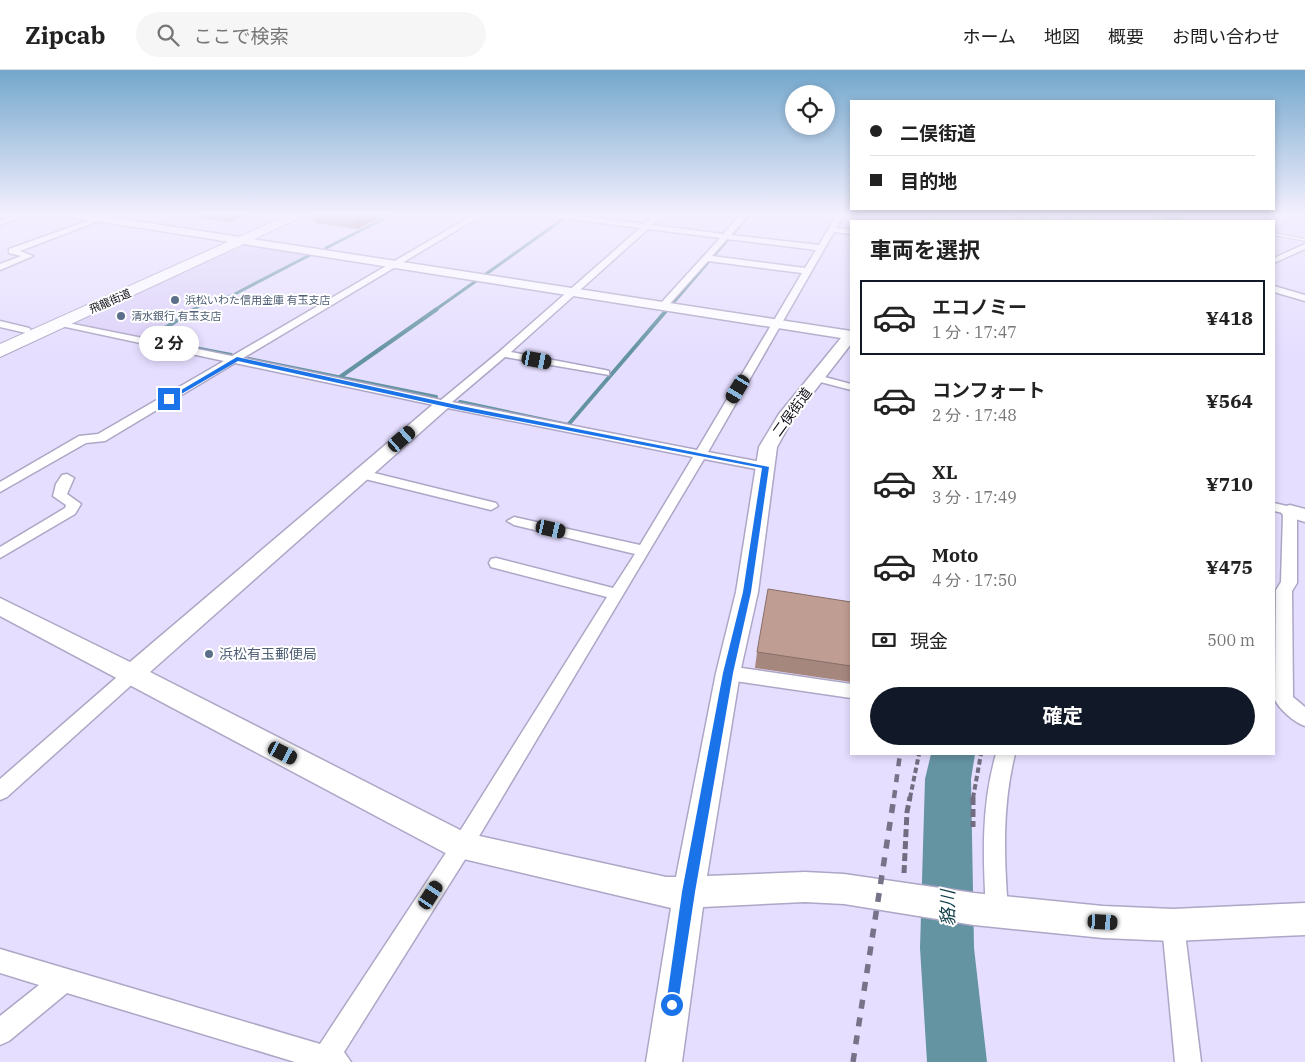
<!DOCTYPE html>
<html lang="ja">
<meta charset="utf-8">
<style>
:root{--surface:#fff;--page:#f6f6f6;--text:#222;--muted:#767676;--line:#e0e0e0;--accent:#111827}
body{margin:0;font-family:"IBM Plex Serif","Noto Sans JP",serif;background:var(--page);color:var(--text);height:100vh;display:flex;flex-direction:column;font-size:19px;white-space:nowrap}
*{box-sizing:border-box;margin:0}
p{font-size:16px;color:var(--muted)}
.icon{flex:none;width:28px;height:28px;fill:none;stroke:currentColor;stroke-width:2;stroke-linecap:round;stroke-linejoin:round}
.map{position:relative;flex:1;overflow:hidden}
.drawer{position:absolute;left:850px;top:150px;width:425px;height:535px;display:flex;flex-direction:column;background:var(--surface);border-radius:0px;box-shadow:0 2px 8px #0003}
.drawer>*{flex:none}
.guide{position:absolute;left:850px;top:30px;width:425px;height:110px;border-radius:0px;box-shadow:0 2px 8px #0003;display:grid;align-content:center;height:110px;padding:0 20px;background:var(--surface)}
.buttons{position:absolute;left:785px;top:15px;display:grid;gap:10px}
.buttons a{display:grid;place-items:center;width:50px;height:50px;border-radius:50%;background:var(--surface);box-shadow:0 2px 8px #0003;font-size:25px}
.end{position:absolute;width:22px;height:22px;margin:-11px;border:6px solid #1a73e8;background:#fff;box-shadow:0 0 0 2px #fff}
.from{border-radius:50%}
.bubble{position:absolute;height:35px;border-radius:18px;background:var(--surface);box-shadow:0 2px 8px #0003;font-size:16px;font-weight:700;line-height:35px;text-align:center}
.car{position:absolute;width:15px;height:30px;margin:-15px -8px;border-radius:6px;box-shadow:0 0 4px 1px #0007;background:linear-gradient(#222 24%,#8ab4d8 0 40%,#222 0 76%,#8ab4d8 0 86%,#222 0)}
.guide b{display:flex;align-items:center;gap:18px;height:48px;font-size:19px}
.guide b+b{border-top:1px solid var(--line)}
.guide i{width:12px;height:12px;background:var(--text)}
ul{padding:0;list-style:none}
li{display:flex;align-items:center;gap:15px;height:75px;margin:0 10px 8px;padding:0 10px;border:2px solid transparent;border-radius:0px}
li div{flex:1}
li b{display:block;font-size:19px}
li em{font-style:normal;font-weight:700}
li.current{border-color:var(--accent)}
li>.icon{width:45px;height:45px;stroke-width:1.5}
h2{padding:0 20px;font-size:22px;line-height:60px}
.pay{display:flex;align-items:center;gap:12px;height:55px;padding:0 20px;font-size:19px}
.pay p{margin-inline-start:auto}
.cta{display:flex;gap:10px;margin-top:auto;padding:10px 20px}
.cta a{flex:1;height:58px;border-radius:30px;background:var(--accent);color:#fff;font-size:20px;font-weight:700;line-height:58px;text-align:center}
header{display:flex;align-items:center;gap:30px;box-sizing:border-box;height:70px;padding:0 25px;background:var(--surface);border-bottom:1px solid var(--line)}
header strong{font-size:24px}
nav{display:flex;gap:28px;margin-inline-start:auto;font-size:18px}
.search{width:350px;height:45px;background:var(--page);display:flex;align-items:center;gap:12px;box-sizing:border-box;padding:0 18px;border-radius:28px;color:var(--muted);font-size:19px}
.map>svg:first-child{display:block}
.built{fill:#dcd2f9}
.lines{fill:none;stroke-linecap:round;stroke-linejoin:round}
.stream-far1{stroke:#6493a2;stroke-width:3}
.stream{stroke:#6493a2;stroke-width:4}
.river{fill:#6493a2;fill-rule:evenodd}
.lane-casing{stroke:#ada6c5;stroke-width:2}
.street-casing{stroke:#ada6c5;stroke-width:3}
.secondary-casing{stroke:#ada6c5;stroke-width:3}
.highway-casing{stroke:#ada6c5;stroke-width:2}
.path-far2{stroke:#716c80;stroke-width:2;stroke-dasharray:2.5 1;stroke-linecap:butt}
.path-far1{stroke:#716c80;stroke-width:4;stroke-dasharray:5.5 3;stroke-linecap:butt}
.path{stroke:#716c80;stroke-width:5;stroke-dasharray:8 4;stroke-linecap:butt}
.lane{fill:#fff;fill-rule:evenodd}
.street{fill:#fff;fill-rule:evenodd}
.secondary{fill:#fff;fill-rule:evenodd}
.highway{fill:#fff;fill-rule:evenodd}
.rail-far2{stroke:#777287;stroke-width:2;stroke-dasharray:3 3;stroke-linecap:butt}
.rail-far1{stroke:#777287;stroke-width:4.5;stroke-dasharray:8 8;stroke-linecap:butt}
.rail{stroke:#777287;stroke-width:5.5;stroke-dasharray:9 9;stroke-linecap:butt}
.wall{fill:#a5877e}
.shaded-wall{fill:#866e67}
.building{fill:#c09d93;stroke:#866e67}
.route{fill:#1a73e8}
.service-dot{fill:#5c6f8a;stroke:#fff;stroke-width:2}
.labels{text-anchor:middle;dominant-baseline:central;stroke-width:4;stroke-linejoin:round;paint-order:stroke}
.far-service-label{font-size:11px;fill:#4e5e75;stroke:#fff;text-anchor:start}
.far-street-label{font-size:11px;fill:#0d0a14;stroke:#fff}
.street-label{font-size:14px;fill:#0d0a14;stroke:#fff}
.service-label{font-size:14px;fill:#4e5e75;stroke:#fff;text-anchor:start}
.near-water-label{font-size:18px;font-style:italic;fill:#14404c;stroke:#fff}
</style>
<header>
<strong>Zipcab</strong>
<div class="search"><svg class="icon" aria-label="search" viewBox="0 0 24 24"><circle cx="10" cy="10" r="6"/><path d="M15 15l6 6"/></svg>ここで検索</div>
<nav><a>ホーム</a><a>地図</a><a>概要</a><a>お問い合わせ</a></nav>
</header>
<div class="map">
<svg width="1305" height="992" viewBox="0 0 1305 992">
<rect width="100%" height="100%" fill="#e6deff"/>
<path class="built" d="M247 174 309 184 229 226 201 233 145 268 71 253Z"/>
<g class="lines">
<g class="stream-far1">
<path d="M731 166 750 144"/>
<path d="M326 178 393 144"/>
<path d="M486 204 563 149"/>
<path d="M673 233 729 168"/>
<path d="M193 240 202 234 231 226 310 185"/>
<path d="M435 240 476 211"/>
</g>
<g class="stream">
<path d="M195 239 148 269 231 285"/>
<path d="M249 289 436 327"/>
<path d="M340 307 437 239"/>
<path d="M460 332 568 355 665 242"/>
</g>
<g class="river">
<path d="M1163 144H1179L1182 151H1165Z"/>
<path d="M931 684H975L971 709 974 878 987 992H927L920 878 925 709Z"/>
</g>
<g class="lane-casing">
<path id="lane" d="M1274 163 1305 169V171L1274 165Z"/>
</g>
<g class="street-casing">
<g id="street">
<path d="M19 144H30L0 155V151Z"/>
<path d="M107 144H117L20 181 33 186 0 200V194L21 186 9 183V179Z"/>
<path d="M475 144H484L243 288 441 330 499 282 640 158 546 146 542 144H562L644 154 656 144H664L652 155 723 164 741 144H749L731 165 819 175 837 144H845L836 158 851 160V164L834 162 708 382 766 393 772 397 766 401 704 389 469 783 344 982 351 992H295L67 923 9 971 0 975V946L39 915 0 903V879L320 974 455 769 607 527 491 497 489 493 491 489 496 488 613 518 635 484 514 455 507 451 514 447 640 475 693 387 443 337 235 293 105 371 86 373 0 422V412L79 366 98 364 224 291 61 256 58 255V251L232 286ZM648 159 720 168 661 233V237H667L708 191 802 203 697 380 452 332 505 287 609 305V301L605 300 511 282ZM727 169 816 180 805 198 712 186Z"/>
<path d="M1012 144H1024L1049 151H1037Z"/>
<path d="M1085 144H1093L1088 151H1080Z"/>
<path d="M1305 174V179L1274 193V188Z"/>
<path d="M1274 216 1305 225V231L1274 222Z"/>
<path d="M0 251 29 258 31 260 26 263 0 257Z"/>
<path d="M817 305 851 314V320L813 310V306Z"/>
<path d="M362 400 496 433 498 436 491 440 357 407 356 404Z"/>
<path d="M67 404 74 408 67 424 81 434 75 444 0 488V477L65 438 66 435 53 426 56 414 62 405Z"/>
<path d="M1274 433 1295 438 1297 441V513L1292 521 1293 627 1305 637V656C1294 652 1280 640 1275 630L1276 520 1281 512 1283 443 1274 441Z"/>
<path d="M728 596 851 614V628L728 610 722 608 719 603 722 598Z"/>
<path d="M131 598 137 600 140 605 137 610 7 727 0 730V709L125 600Z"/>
<path d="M996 684H1015C1002 737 1004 787 1008 841L1005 849 997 852 989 849 986 841C983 787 981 736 996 684Z"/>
<path d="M1173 844 1181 847 1184 855 1201 992H1175L1162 855 1165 847Z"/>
</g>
</g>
<g class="secondary-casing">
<g id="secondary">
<path d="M66 144H90L851 261V274L792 350 777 377 758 522 740 603 707 806 805 802 844 804 974 823 1103 836 1173 839 1305 833V865L1173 871 1103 868 974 855 844 834 805 832 703 837 682 992H646L671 838 451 786 0 546V528L130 592 437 331H449L451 334 449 337 150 602 466 763 666 807H676L716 603 736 522 759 377 779 344 841 268 71 147Z"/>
<path d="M939 144H949L945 151H935Z"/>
<path d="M1290 435 1305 439V452L1283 445 1280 441 1283 437Z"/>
</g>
</g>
<g class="highway-casing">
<path id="highway" d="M290 144H308L0 287V274Z"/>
</g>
<g class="path-far2">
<path d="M1158 144 1160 151"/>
<path d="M1180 144 1182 151"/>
</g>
<g class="path-far1">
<path d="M910 728 919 684"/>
<path d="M973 728 981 684"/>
</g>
<g class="path">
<path d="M973 727V757"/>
<path d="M904 803 907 742 910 727"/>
</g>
<use href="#lane" class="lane"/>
<use href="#street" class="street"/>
<use href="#secondary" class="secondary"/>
<use href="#highway" class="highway"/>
<path class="rail-far2" d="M1070 151 1074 144"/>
<path class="rail-far1" d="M894 728 900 684"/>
<path class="rail" d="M853 992 894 727"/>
</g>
<g class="wall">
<path d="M197 144H249L229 152 199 148Z"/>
<path d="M313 144H388L357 159 316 153Z"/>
<path d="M851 532V612L755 598 757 582Z"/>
</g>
<g class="shaded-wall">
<path d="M226 144H249L229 152Z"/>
<path d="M369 144H388L357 159 355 150Z"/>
</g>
<g class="building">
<path d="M313 144H369L355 150Z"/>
<path d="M768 519 851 532V596L757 582Z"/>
</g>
<linearGradient id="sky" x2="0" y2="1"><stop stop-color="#73a7cc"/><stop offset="0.51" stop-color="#f4f0ff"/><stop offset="1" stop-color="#f4f0ff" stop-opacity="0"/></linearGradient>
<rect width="1305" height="283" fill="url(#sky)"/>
<path class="route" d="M237 287 461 336 769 397 751 522 733 603 695 822 677 940 672 942 668 940 666 935 682 822 723 603 743 522 762 398 461 340 238 291 171 330 166 329Z"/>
<g class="service-dot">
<circle cx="175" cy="230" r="5"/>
<circle cx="121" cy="246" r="5"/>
<circle cx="209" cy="584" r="5"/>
</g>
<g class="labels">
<g class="far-service-label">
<text x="185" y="230">浜松いわた信用金庫 有玉支店</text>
<text x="131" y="246">清水銀行 有玉支店</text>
</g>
<g class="far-street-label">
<text transform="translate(110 231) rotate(-24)">飛龍街道</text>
</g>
<g class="street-label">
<text transform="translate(792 342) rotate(-54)">二俣街道</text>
</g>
<g class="service-label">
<text x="219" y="584">浜松有玉郵便局</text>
</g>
<g class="near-water-label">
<text transform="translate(947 838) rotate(-90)">貉川</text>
</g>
</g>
</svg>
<div class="buttons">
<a><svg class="icon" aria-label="locate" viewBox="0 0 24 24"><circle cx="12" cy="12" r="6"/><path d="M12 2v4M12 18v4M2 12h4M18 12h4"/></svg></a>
</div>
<i class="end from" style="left:672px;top:935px"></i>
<i class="end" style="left:169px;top:329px"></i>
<div class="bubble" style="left:139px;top:256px;width:60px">2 分</div>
<i class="car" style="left:537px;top:290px;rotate:101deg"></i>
<i class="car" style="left:738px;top:319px;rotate:211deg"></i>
<i class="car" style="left:402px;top:369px;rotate:49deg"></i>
<i class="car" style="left:551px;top:459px;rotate:103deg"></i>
<i class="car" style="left:283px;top:683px;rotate:117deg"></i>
<i class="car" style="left:431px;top:825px;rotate:33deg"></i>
<i class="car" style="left:1103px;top:852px;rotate:93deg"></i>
<div class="guide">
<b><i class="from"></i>二俣街道</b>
<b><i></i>目的地</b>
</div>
<section class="drawer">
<h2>車両を選択</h2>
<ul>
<li class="current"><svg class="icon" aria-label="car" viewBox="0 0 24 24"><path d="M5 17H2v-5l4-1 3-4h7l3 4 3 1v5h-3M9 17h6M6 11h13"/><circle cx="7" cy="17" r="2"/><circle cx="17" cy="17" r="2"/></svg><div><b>エコノミー</b><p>1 分 · 17:47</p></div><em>¥418</em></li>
<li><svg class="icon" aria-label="car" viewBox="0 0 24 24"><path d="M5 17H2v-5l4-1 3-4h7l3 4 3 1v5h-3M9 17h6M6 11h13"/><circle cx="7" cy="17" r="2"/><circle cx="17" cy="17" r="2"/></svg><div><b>コンフォート</b><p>2 分 · 17:48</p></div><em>¥564</em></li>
<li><svg class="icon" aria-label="car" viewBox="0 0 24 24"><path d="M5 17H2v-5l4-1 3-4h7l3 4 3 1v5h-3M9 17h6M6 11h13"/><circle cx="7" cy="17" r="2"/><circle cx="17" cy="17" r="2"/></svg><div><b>XL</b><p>3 分 · 17:49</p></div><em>¥710</em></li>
<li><svg class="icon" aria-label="car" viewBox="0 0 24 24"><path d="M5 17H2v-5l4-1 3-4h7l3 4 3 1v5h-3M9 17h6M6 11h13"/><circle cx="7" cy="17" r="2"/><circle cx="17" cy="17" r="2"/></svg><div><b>Moto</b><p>4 分 · 17:50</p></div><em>¥475</em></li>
</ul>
<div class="pay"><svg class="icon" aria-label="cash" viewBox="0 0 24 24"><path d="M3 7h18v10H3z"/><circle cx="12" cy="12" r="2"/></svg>現金<p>500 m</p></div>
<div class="cta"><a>確定</a></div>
</section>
</div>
